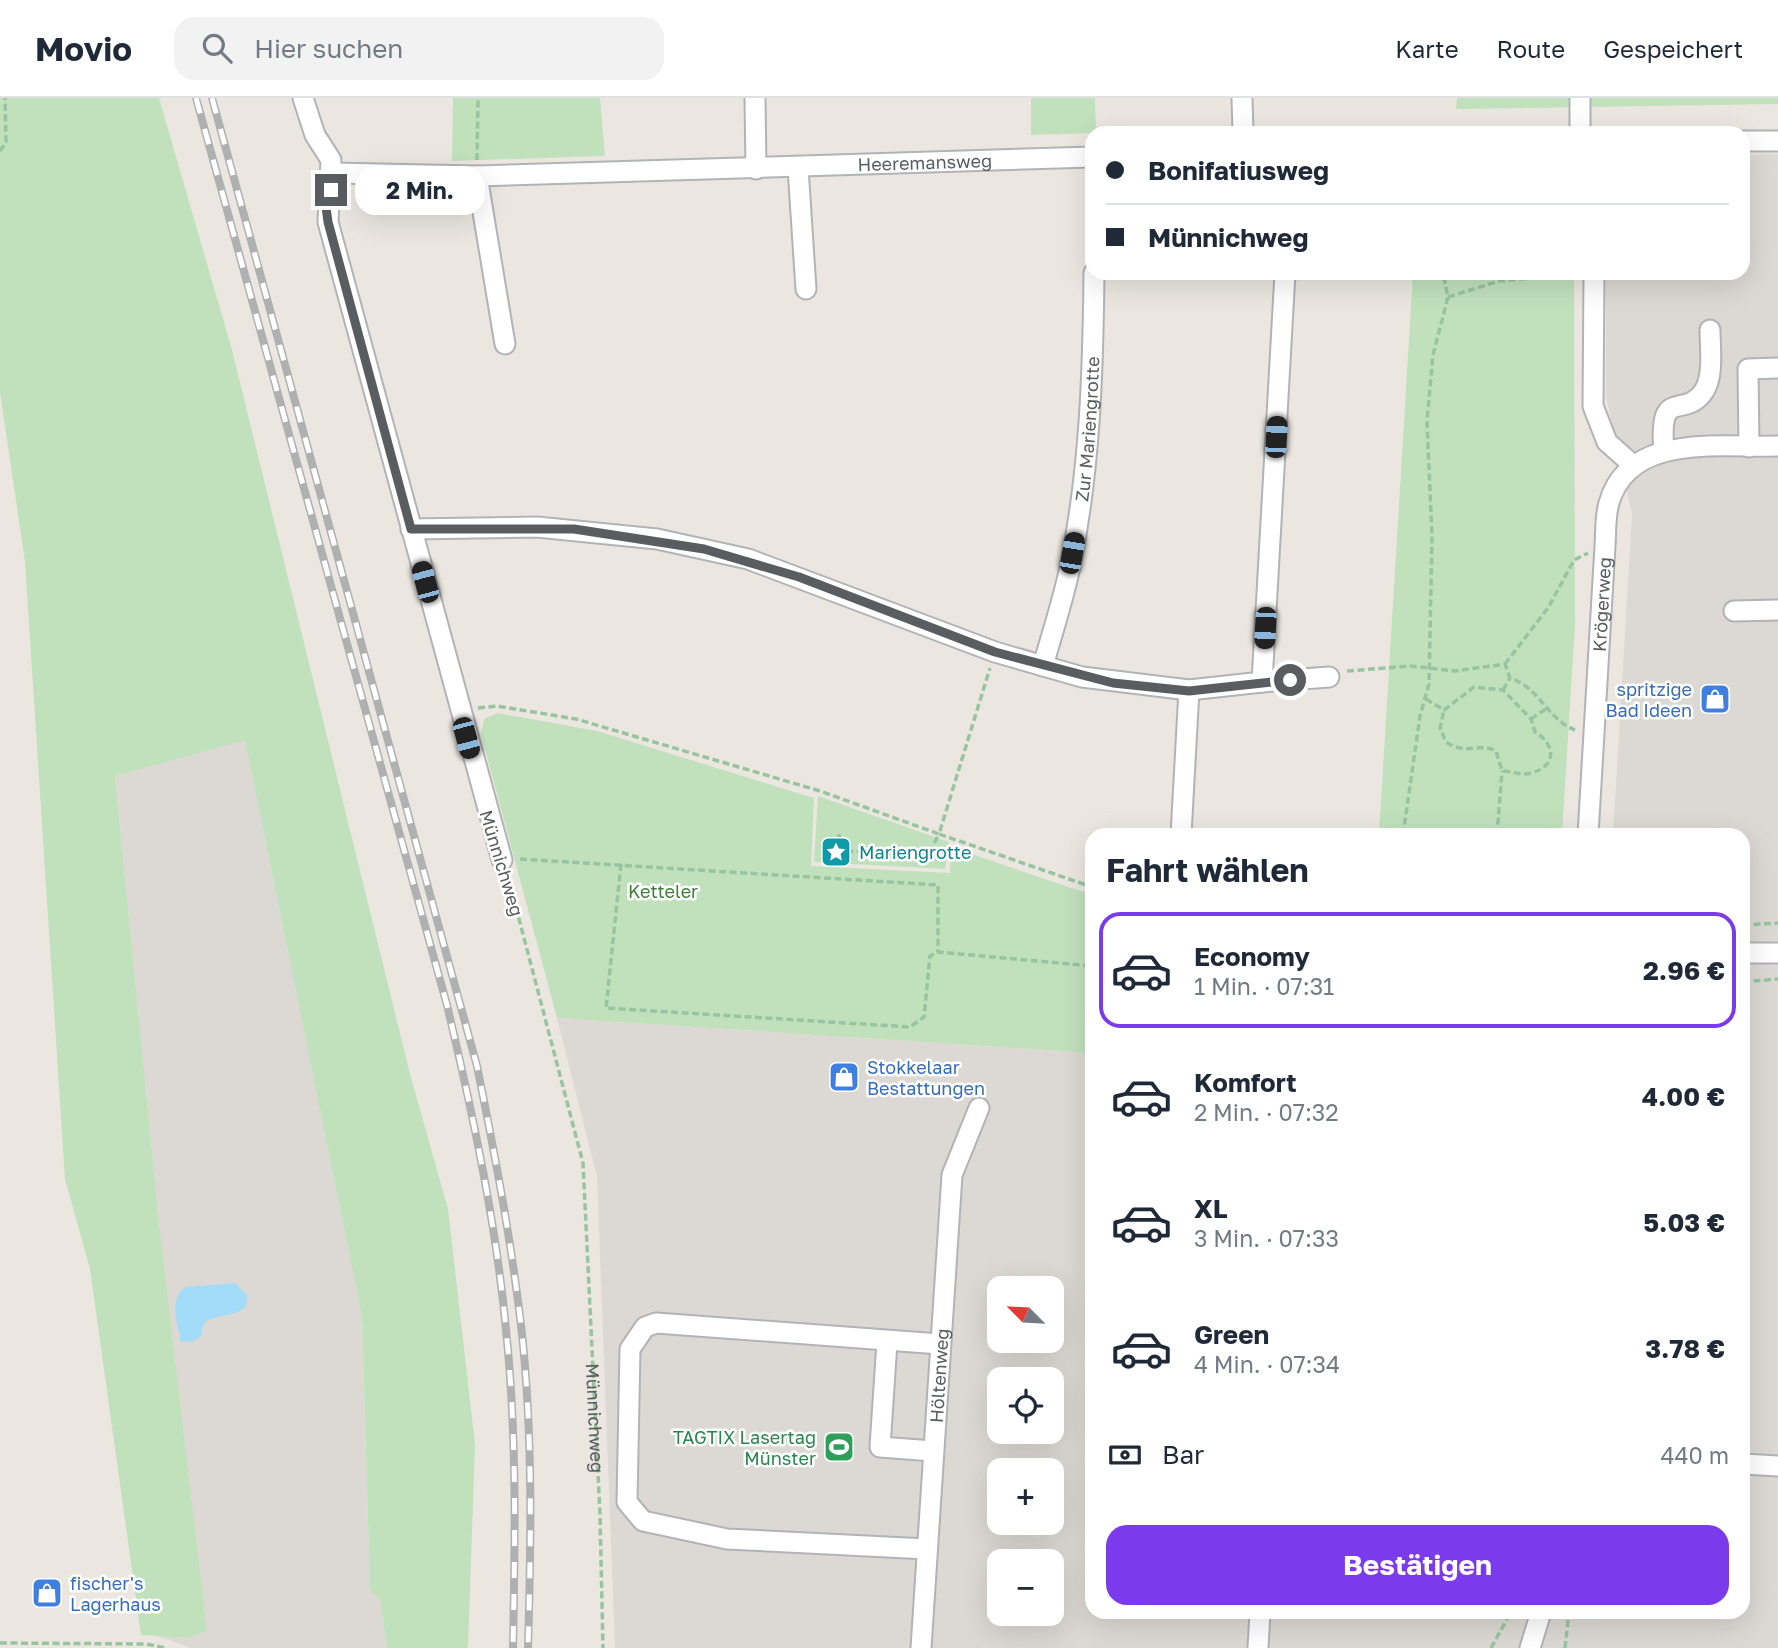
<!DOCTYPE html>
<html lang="de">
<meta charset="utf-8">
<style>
:root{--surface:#fff;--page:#f2f2f3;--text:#1f2937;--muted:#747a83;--line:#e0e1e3;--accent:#7c3aed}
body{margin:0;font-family:"Golos Text",sans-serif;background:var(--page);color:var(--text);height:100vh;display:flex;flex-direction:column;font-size:26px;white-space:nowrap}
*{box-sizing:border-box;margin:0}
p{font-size:23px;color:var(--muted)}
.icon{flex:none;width:38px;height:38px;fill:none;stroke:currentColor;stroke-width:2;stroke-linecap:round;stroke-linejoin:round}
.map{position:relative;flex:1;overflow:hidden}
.drawer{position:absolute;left:1085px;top:730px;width:665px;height:791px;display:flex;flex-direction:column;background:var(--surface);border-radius:21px;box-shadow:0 7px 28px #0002}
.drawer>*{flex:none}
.top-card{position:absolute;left:1085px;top:28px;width:665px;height:154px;border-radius:21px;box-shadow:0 7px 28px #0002;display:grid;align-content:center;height:154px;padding:0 21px;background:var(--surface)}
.needle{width:46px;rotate:294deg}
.fabs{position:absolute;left:987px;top:1178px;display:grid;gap:14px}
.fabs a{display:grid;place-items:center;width:77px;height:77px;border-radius:14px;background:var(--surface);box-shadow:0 7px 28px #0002;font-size:35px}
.end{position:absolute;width:32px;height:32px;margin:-16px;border:9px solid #595d60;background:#fff;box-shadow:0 0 0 4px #fff}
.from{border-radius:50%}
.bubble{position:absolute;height:49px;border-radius:21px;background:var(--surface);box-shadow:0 7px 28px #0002;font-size:23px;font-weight:700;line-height:49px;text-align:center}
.car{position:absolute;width:21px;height:42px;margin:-21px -10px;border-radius:9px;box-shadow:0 0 5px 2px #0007;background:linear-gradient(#222 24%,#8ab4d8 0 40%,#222 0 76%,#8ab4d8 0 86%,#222 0)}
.top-card b{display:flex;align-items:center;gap:24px;height:66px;font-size:26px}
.top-card b+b{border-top:2px solid var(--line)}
.top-card i{width:18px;height:18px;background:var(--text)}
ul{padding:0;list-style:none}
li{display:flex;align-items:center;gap:21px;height:116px;margin:0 14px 10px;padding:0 7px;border:4px solid transparent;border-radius:21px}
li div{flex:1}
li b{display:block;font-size:26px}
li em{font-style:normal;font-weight:700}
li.selected{border-color:var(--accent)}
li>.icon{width:63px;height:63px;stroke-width:1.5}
h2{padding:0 21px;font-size:32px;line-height:84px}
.pay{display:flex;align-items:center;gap:18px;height:77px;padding:0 21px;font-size:26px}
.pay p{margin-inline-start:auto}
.button{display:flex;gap:14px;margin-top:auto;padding:14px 21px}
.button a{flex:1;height:80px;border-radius:21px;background:var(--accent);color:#fff;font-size:28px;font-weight:700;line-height:80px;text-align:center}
header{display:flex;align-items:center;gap:42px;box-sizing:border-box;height:98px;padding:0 35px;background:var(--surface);border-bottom:2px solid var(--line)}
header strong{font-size:33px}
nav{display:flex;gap:38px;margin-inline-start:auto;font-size:24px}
.search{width:490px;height:63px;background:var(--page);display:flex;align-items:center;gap:18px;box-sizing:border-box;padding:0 24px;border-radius:21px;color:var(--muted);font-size:26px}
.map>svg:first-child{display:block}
.industrial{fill:#dcd9d4;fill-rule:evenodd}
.green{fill:#c1e1bd}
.water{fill:#a2dcf9}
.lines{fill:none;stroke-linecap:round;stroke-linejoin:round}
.minor-casing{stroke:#b1b3b7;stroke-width:23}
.path{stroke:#98c4a0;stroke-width:3.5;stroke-dasharray:7 3.5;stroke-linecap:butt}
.minor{stroke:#fff;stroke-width:19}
.rail-casing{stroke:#afb0b0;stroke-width:8}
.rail{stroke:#fff;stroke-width:5;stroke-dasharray:16;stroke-linecap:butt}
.route{stroke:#595d60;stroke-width:9}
.labels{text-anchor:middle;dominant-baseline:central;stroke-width:5;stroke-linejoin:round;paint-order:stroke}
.street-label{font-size:18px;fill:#595d60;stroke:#fff}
.shop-label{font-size:18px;fill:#366cbe;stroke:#fff;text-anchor:start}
.culture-label{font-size:18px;fill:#0d838f;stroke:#fff;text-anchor:start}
.park-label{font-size:18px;fill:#3d7f39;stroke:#fff}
.leisure-label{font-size:18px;fill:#27864d;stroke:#fff;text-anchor:end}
</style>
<header>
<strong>Movio</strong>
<div class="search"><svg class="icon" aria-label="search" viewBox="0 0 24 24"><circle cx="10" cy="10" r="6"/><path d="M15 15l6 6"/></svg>Hier suchen</div>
<nav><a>Karte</a><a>Route</a><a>Gespeichert</a></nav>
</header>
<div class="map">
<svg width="1778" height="1550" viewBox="0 0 1778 1550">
<rect width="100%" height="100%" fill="#ebe7e0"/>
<g class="industrial">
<path d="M1778 56V1550H615L597 1079 557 920 1092 955V1514H1743V737H1613L1632 417 1606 298V175H1743V57ZM999 1190H1052V1242H999ZM999 1281H1052V1334H999ZM999 1372H1052V1424H999ZM999 1463H1052V1516H999Z"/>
<path d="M245 641 362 1219 370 1492 380 1501 387 1550H191L157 1538 190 1540 207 1532 159 1124 115 678Z"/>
</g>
<g class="green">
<path d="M0 0H159L232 252 410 976 448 1111 475 1346 468 1550H387L380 1501 370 1492 362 1219 245 642 115 678 159 1124 207 1532 190 1540 141 1537 90 1171 65 1081 25 464 0 294Z"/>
<path d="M453 0H600L605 58 452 63Z"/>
<path d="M1031 0H1095L1096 35 1031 37Z"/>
<path d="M1457 0H1778V6L1456 11Z"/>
<path d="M1413 175H1574L1575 528 1562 737H1379Z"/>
<path d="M498 615 597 633 814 700 811 768 950 775 951 749 1092 797V955L557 920 481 636 484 621Z"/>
<path d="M818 698 949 744 945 771 814 764Z"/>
</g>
<path class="water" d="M235 1185 247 1197 246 1208C234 1220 217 1215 204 1225L201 1238 195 1243 181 1244C178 1227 168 1200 186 1189Z"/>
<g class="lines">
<g class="minor-casing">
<g id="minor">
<path d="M303 0 315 37 331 62 328 124 502 762"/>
<path d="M755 0 756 71"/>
<path d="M1242 0 1243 35"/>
<path d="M1580 0V35"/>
<path d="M1743 43H1778"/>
<path d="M798 70 806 191"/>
<path id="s2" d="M333 75 477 78 1092 59"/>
<path d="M477 78 505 246"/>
<path d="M1594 175 1593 308 1607 344 1633 367"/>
<path d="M1749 349 1748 271 1778 270"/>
<path d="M1664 353C1658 286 1684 323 1704 293 1714 278 1710 249 1710 232"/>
<path d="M411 431 537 429 657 441 748 461 995 554 1082 579 1189 592 1262 584 1285 175"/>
<path d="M1734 513 1778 512"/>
<path id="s3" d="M1043 568C1052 535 1063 503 1070 469 1090 372 1093 274 1094 175"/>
<path d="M1262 584 1329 579"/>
<path d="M1181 737 1189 592"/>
<path id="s4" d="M1588 737 1605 448C1606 434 1605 418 1609 405 1629 334 1721 350 1778 348"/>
<path d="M1743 855H1778"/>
<path d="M887 1244 880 1349 933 1353"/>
<path d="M1743 1366 1778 1368"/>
<path d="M927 1451 727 1441 643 1423 627 1404 630 1251 645 1229 656 1225 940 1246"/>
<path id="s5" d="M921 1550 952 1077 979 1010"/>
<path d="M1258 1550 1260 1514"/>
<path d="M1530 1550 1541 1514"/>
</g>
</g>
<g class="path">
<path d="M0 53 6 44 5 0"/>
<path d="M477 62 478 0"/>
<path d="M1448 199 1499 183 1576 176"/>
<path d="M1505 566 1548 510 1574 462 1588 455"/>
<path d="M1347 573 1411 568 1455 573 1505 566 1510 580C1539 589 1547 621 1575 632"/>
<path d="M1503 592 1510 580"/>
<path d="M1426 601 1444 612 1474 589 1503 592 1531 621 1535 634C1555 646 1558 668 1531 675 1522 678 1512 673 1502 673L1496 653C1479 644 1466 658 1446 644L1440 630 1444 612"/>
<path d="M478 610 497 608 576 621 820 693 939 736 990 570"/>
<path d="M1531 621 1547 610"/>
<path d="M839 736 840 750 846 753 916 758 929 755 939 736 1092 789"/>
<path d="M1403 737 1420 618 1429 586 1432 438 1427 323 1433 257 1448 199 1443 175"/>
<path d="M1497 737 1502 673"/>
<path d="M520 761 938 787V854"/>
<path d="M621 766 606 910 910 929 924 919 930 858 938 854 1092 868"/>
<path id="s1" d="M508 779 583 1065 600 1416 603 1550"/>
<path d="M1743 827 1778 825"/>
<path d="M1743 884 1778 881"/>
<path d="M0 1545 146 1546 166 1550"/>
<path d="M1491 1550 1511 1514"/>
<path d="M1565 1550 1569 1514"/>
</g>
<use href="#minor" class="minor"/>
<g class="rail-casing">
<g id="rail">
<path d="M196 0 447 907C473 1017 497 1128 507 1242 517 1344 515 1447 513 1550"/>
<path d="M212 0 477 968C495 1057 512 1146 522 1236 533 1340 531 1446 528 1550"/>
</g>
</g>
<use href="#rail" class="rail"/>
</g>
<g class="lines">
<path class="route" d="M331 92 326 109 328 124 411 431H574L704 451 799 479 995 554 1113 585 1189 593 1290 582"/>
</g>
<defs>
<g id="shop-square" transform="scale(1.575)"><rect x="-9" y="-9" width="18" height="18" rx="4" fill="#3f7fe0" stroke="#fff"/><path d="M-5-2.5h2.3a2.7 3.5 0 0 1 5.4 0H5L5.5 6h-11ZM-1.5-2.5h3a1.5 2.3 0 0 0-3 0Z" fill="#fff"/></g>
<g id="sight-square" transform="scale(1.575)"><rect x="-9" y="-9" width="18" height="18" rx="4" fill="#0f9aa8" stroke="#fff"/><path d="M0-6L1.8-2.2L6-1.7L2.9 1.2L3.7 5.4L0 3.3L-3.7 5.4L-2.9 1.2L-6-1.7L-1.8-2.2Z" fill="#fff"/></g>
<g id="stadium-square" transform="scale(1.575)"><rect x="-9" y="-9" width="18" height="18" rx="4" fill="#2e9e5b" stroke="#fff"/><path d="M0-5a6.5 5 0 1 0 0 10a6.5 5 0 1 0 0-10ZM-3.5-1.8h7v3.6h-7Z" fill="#fff"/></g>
</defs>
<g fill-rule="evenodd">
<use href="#shop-square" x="1715" y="601"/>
<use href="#sight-square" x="836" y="754"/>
<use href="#shop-square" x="844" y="979"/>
<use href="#stadium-square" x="839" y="1349"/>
<use href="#shop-square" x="47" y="1495"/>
</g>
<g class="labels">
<g class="street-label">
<text stroke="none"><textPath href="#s2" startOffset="592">Heeremansweg</textPath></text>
<text stroke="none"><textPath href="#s3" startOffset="242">Zur Mariengrotte</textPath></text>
<text stroke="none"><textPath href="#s4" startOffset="231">Krögerweg</textPath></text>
<text transform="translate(502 765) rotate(73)">Münnichweg</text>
<text stroke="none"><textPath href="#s5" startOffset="273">Höltenweg</textPath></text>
<text stroke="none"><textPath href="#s1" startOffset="551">Münnichweg</textPath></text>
</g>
<g class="shop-label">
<text x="1692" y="591" text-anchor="end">spritzige<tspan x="1692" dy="21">Bad Ideen</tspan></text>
<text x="867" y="969">Stokkelaar<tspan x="867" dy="21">Bestattungen</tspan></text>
<text x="70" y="1485">fischer's<tspan x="70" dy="21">Lagerhaus</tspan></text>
</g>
<g class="culture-label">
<text x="859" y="754">Mariengrotte</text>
</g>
<g class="park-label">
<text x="663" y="793">Ketteler</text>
</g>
<g class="leisure-label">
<text x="816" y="1339">TAGTIX Lasertag<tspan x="816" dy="21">Münster</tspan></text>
</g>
</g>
</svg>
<div class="fabs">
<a><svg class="needle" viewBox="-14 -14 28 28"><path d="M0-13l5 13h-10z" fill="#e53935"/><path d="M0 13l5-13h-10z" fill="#747a83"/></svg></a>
<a><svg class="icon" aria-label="locate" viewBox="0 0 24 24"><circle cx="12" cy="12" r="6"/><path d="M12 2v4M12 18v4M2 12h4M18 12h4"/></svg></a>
<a>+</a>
<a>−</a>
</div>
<i class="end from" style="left:1290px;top:582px"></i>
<i class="end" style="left:331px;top:92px"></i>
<div class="bubble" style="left:355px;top:68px;width:130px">2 Min.</div>
<i class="car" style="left:1276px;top:339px;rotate:3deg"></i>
<i class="car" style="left:1072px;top:455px;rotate:10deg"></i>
<i class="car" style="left:425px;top:484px;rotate:345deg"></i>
<i class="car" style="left:1265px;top:530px;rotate:183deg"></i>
<i class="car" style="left:466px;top:640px;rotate:165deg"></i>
<div class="top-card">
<b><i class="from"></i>Bonifatiusweg</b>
<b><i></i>Münnichweg</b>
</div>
<section class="drawer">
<h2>Fahrt wählen</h2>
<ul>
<li class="selected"><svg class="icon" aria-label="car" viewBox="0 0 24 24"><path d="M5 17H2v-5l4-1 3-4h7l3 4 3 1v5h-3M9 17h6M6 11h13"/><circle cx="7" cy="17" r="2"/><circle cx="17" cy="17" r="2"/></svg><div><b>Economy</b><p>1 Min. · 07:31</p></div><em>2.96 €</em></li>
<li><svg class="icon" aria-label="car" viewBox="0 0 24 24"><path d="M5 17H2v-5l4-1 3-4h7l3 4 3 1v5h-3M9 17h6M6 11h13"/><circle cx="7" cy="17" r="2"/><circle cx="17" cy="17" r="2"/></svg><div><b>Komfort</b><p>2 Min. · 07:32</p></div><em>4.00 €</em></li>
<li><svg class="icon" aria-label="car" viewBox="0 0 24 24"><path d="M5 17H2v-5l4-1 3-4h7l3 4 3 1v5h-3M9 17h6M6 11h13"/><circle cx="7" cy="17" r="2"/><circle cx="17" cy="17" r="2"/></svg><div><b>XL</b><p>3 Min. · 07:33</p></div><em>5.03 €</em></li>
<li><svg class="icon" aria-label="car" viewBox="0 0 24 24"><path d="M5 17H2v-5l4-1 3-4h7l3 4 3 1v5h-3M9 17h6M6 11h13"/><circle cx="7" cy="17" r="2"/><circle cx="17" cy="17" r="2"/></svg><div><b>Green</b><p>4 Min. · 07:34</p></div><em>3.78 €</em></li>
</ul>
<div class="pay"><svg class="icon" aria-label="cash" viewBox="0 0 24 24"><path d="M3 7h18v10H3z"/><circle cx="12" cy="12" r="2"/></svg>Bar<p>440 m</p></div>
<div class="button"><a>Bestätigen</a></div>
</section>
</div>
